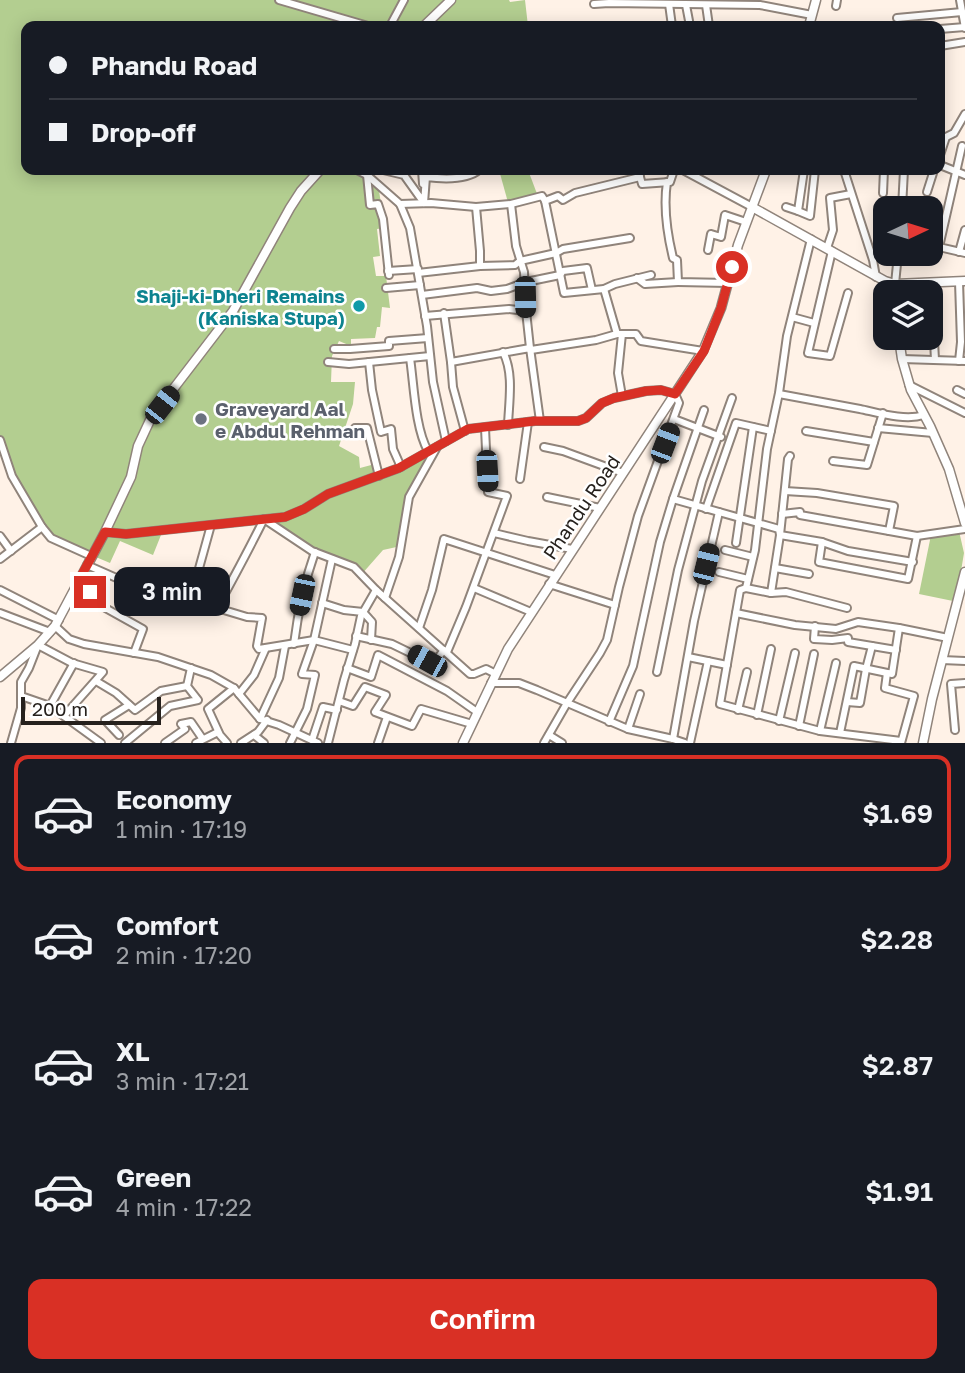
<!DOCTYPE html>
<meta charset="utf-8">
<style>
:root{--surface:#171b24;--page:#20242c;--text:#f1f3f6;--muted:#9ea1a6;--line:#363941;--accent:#d93025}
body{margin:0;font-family:"Golos Text",sans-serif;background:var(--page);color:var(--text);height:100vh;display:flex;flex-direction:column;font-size:26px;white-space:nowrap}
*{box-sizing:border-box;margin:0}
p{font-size:23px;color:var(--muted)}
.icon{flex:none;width:38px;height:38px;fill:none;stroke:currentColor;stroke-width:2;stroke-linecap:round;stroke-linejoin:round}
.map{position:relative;height:743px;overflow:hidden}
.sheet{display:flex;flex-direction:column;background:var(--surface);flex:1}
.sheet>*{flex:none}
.top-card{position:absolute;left:21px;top:21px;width:924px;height:154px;border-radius:14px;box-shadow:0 4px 18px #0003;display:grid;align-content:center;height:154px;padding:0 28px;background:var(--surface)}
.needle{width:46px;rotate:86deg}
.tools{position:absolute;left:873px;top:196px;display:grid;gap:14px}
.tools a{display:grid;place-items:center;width:70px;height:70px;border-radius:14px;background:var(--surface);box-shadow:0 4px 18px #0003;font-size:35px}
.scale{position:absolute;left:21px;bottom:18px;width:140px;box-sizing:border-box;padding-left:7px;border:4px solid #26211d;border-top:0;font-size:19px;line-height:24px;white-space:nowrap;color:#26211d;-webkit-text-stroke:5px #fff;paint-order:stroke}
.end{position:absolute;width:32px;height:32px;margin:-16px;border:9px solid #d93025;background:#fff;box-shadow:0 0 0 4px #fff}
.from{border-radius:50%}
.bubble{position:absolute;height:49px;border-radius:14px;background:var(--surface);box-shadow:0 4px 18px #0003;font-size:23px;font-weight:600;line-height:49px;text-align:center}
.car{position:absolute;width:21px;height:42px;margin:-21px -10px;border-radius:9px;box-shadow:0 0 5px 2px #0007;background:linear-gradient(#222 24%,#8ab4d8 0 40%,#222 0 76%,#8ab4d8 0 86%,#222 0)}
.top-card b{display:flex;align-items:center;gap:24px;height:66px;font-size:26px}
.top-card b+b{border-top:2px solid var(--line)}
.top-card i{width:18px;height:18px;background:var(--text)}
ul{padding:12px 0 0;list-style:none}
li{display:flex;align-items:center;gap:21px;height:116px;margin:0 14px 10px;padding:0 14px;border:4px solid transparent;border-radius:14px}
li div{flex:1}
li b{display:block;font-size:26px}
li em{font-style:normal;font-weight:600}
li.selected{border-color:var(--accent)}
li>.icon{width:63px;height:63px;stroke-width:1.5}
.cta{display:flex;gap:14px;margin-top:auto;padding:14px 28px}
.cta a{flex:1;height:80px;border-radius:14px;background:var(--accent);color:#fff;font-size:28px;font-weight:600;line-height:80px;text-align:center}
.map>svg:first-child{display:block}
.green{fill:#b3ce90}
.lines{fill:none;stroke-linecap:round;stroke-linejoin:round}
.minor-casing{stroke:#90847b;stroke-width:10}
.major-casing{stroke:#90847b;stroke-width:11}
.minor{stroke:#fff;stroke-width:6}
.major{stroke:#fff;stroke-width:8}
.route{stroke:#d93025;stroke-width:9}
.culture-dot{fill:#0f9aa8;stroke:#fff;stroke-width:2.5}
.worship-dot{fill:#6b7280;stroke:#fff;stroke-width:2.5}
.labels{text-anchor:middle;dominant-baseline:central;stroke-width:5;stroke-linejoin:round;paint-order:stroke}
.culture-label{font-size:19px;font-weight:bold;fill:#0d838f;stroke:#fff;text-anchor:end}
.worship-label{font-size:19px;font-weight:bold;fill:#5b616d;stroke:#fff;text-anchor:start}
.street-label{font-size:19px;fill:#26211d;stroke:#fff}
</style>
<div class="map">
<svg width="965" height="743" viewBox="0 0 965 743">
<rect width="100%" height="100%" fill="#fff2e7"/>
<g class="green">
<path d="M0 0H509L510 2 525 0 528 26H26V170H373L368 180 379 191 385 228 377 229 380 256 373 257 376 276H386L390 308 382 307 380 327H377L375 338 351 339V346L339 341 332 356 331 382H355L353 404 339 446 359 457 360 468 375 464 377 476 437 446 409 497 401 546 383 550 361 575 353 567 312 551 264 519 163 530 153 555 120 541 110 563 51 538 40 527 0 444Z"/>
<path d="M499 170H528L539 199 509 206Z"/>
<path d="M959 531 964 553 961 571 953 601 919 594 930 540 928 535Z"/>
</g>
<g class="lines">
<g class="minor-casing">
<g id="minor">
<path d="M279 0 368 26"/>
<path d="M960 0 965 28"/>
<path d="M594 4 609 3 760 5 812 15"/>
<path d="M669 4 672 26"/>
<path d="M686 5 690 26"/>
<path d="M706 5 709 26"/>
<path d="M836 6 837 0"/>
<path d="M897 18 962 12"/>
<path d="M390 26 404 0"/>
<path d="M940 29 965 27"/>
<path d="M940 46 965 42"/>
<path d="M962 146 939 247 965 253"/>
<path d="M940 155 946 137 954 133 965 114"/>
<path d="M940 165 965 175"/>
<path d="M357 170 367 175 400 204 410 228 427 326 433 382 446 441"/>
<path d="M383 170 404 175 424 203 426 177C442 179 467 180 479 170"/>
<path d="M422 170 423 184"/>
<path d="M639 170 640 177 575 193 563 200 558 196 545 201 564 293 604 289 615 284 651 275"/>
<path d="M683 170 752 207"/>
<path d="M804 170 798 211 810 216 815 170"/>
<path d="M844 170 873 260 876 277"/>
<path d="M367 175 370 205 378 204 383 219 389 275"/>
<path d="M640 177 642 184 670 182 674 170"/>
<path d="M667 182C663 208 667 233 673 258L677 260 678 282 728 283"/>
<path d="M927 192 934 170"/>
<path d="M883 193 884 170"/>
<path d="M400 204 431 203 476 207 511 204 542 196 545 201"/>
<path d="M511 204 516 246 524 272 526 311 530 348"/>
<path d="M476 207 480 251V266"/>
<path d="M786 207 798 211"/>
<path d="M902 208 904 170"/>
<path d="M827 248 833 230 830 198 851 194"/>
<path d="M708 250 711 234 721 237 725 215 746 222"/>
<path d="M832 251 808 353 830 356 848 293"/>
<path d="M959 252 965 230"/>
<path d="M388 271 418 269"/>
<path d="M418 273 480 266 515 265 520 261 556 253 563 249 630 238"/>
<path d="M637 278 645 284 678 282"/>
<path d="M959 282 961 342 959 361"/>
<path d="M931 283 935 360"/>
<path d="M895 284 898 254"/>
<path d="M386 288 420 285"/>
<path d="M604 289 617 334"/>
<path d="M422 295 477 288 491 291 507 289 526 282 560 275 563 271 587 268 592 290"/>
<path d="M444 313 451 362 530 348 540 421"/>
<path d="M425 316 509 309 526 311"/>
<path d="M792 317 814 323"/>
<path d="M622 334 618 373 622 396"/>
<path d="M334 349H350L389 346V341L428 338"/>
<path d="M531 350 596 340 617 334H636L641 341 703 351"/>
<path d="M503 352C514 373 509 401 508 425"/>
<path d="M410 358C414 385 415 428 428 451"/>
<path d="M902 359 965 361"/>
<path d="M328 362 349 364 430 356"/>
<path d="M369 362 372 390 381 432 391 429 393 449 401 467"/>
<path d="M451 362 453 387 465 431"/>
<path d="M909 385 965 413"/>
<path d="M957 390 965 394"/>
<path d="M779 394C806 399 833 404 860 409 879 413 905 421 924 415"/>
<path d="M674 419 721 437"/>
<path d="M355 428H367L379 476"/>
<path d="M878 428 933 433"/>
<path d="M806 431 874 442"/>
<path d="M0 440 12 476 42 527 51 538 91 556"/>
<path d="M544 447 563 451 623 473"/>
<path d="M790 456 788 459 780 535 771 593 746 588 740 590 720 704 820 731 901 741"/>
<path d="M833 461 867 465 883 413"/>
<path d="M520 479 528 422"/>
<path d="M785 491 817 493 894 506 889 531"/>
<path d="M547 497 600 508"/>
<path d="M673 499 779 529 780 535 822 542 848 551 913 562"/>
<path d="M706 509 736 423 771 431"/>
<path d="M782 514 800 512V515L917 536 965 529"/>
<path d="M105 532 126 534 285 517 304 509 328 494 399 468 468 429 535 421H578L586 418 602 403 614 398 646 391 661 390 675 394 679 403 638 516 619 587 607 640 600 653 567 703 544 743"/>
<path d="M494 533 528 541 572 549"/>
<path d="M0 536 11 551"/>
<path d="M822 542 819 562 908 579 917 536"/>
<path d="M736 543 753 427"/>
<path d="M725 550 753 557"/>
<path d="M0 559 42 527"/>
<path d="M87 565 121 580 165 596 169 585 193 590 220 602"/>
<path d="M775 568 809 574"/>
<path d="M719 572 748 579"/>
<path d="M79 580 100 605 143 629 134 653"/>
<path d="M549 584 615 605"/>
<path d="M474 588 531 612"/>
<path d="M746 588 755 550 767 449 779 393 787 336 811 239"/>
<path d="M0 590 59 620"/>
<path d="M193 590 211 525"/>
<path d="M771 593 786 592 847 608"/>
<path d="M385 598 399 557 409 497 437 447"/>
<path d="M322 603 344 610 363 612 372 622 371 640"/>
<path d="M0 613 50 632"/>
<path d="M736 613 795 625 836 629 858 622 899 628"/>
<path d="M55 626 69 639 84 644 158 657 211 675 234 688 260 719 279 725 318 743"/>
<path d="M815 626 814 639 832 640 848 638V642L896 650"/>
<path d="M419 628 432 590 444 539 555 575"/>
<path d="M356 636 392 644 427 661 431 656 437 659 444 650"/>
<path d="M294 644C298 612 304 583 315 552"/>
<path d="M353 650 314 640 259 649 257 646 262 618 247 617 217 608C233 579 249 549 264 519L312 551 354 567 376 590 470 674H474L486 669 496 674"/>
<path d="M447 652 466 607 507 496 488 492 485 428"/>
<path d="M688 657 727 665"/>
<path d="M942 660 965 661"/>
<path d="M347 668 371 677 378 655 447 691 477 712"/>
<path d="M657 672 678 570 702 481 732 398"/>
<path d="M887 673 885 688 914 696 901 743"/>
<path d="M96 681 116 693 135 710 161 691 187 686"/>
<path d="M491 683H519L537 690 628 729 673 739 685 743"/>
<path d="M239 694 254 675 265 650"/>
<path d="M21 696 50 706 101 743"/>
<path d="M339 701 353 706 365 687 386 695 375 712 412 726 421 709 472 724"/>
<path d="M847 702 860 703 866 669 872 646"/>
<path d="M50 706 74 663"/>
<path d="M738 710 747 672"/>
<path d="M757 715 771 649"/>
<path d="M260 719 279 678 285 646"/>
<path d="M779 721 795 653"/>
<path d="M609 722 633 666 660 542 673 499 704 410"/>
<path d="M799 726 814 654"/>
<path d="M628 729 640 694"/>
<path d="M955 730 951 684 965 683"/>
<path d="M820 731 836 663"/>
<path d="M840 733 854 666 892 674 899 628 948 638"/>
<path d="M119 735 105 720 129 705"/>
<path d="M254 735 264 743"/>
<path d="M549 735 562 743"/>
<path d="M673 739 694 621 719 512"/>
<path d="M312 740 323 707 337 710"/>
<path d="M11 743 21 708V682L29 668 38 645 72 663 103 672 64 716"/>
<path d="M125 743 170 706 198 700 187 686 191 668"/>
<path d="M165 743 185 729 181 724 191 722 202 738"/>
<path d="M196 743 218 732"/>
<path d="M227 743 220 735 208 709 234 688"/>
<path d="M241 743 258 732 267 720"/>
<path d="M290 743 307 709 315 675 302 674 314 640 332 559"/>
<path d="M328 743 344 680 355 644 361 616 376 590"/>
<path d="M378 743 387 717"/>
<path d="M690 743 708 661"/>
</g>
</g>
<g class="major-casing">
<g id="major">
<path d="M424 26 451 0"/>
<path d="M809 26 816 0"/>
<path d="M752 207 885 281 895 284 965 281"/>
<path d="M899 338 902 359 911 390 930 426 949 469 965 523"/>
<path d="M0 677 38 645 55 626 105 532 131 477 138 446 151 418 233 311 290 208 301 191 320 170"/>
<path d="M463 743 508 649 703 351 721 308 738 245 766 170"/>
<path d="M923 743 932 699 965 572"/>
</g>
</g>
<use href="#minor" class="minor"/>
<use href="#major" class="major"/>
</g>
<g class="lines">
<path class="route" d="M90 592 79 580 105 532 126 534 285 517 304 509 328 494 399 468 468 429 535 421H578L586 418 602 403 614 398 646 391 661 390 675 394 704 351 721 308 732 267"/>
</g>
<circle class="culture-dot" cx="359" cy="306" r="7"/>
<circle class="worship-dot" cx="201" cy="419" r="7"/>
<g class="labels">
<g class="culture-label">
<text x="345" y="295">Shaji-ki-Dheri Remains<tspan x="345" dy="22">(Kaniska Stupa)</tspan></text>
</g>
<g class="worship-label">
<text x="215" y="408">Graveyard Aal<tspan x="215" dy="22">e Abdul Rehman</tspan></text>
</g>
<g class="street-label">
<text transform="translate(581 507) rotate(-56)">Phandu Road</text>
</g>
</g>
</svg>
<div class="tools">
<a><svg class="needle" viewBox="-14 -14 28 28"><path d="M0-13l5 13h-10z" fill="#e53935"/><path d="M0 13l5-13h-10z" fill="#9ea1a6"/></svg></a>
<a><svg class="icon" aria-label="layers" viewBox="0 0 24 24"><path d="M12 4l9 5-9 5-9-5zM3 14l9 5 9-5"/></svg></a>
</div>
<div class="scale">200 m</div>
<i class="end from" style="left:732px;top:267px"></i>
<i class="end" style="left:90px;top:592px"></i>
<div class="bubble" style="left:114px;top:567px;width:116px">3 min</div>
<i class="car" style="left:525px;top:297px;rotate:179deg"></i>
<i class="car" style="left:162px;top:405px;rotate:38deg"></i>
<i class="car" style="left:665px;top:443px;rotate:21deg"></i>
<i class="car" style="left:487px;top:471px;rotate:177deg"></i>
<i class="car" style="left:706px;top:564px;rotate:14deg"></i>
<i class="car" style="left:302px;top:595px;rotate:192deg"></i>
<i class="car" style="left:427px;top:661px;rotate:299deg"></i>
<div class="top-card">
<b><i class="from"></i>Phandu Road</b>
<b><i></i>Drop-off</b>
</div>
</div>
<section class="sheet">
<ul>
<li class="selected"><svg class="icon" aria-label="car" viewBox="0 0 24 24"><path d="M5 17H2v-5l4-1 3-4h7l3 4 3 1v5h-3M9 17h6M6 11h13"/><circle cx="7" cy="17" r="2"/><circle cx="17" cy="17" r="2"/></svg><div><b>Economy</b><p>1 min · 17:19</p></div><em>$1.69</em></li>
<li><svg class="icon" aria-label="car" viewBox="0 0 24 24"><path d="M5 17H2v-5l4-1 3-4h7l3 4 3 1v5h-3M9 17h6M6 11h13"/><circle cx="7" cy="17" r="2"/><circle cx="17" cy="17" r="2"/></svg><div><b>Comfort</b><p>2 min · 17:20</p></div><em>$2.28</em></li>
<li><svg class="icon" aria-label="car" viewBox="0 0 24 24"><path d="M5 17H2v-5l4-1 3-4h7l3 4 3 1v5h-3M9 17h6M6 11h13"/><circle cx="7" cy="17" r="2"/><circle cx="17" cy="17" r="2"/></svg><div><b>XL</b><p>3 min · 17:21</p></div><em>$2.87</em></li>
<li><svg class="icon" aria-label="car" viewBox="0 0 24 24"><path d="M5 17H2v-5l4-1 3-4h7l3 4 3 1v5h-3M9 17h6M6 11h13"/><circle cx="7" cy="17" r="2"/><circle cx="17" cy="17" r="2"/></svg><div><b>Green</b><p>4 min · 17:22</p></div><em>$1.91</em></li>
</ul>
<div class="cta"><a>Confirm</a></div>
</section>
